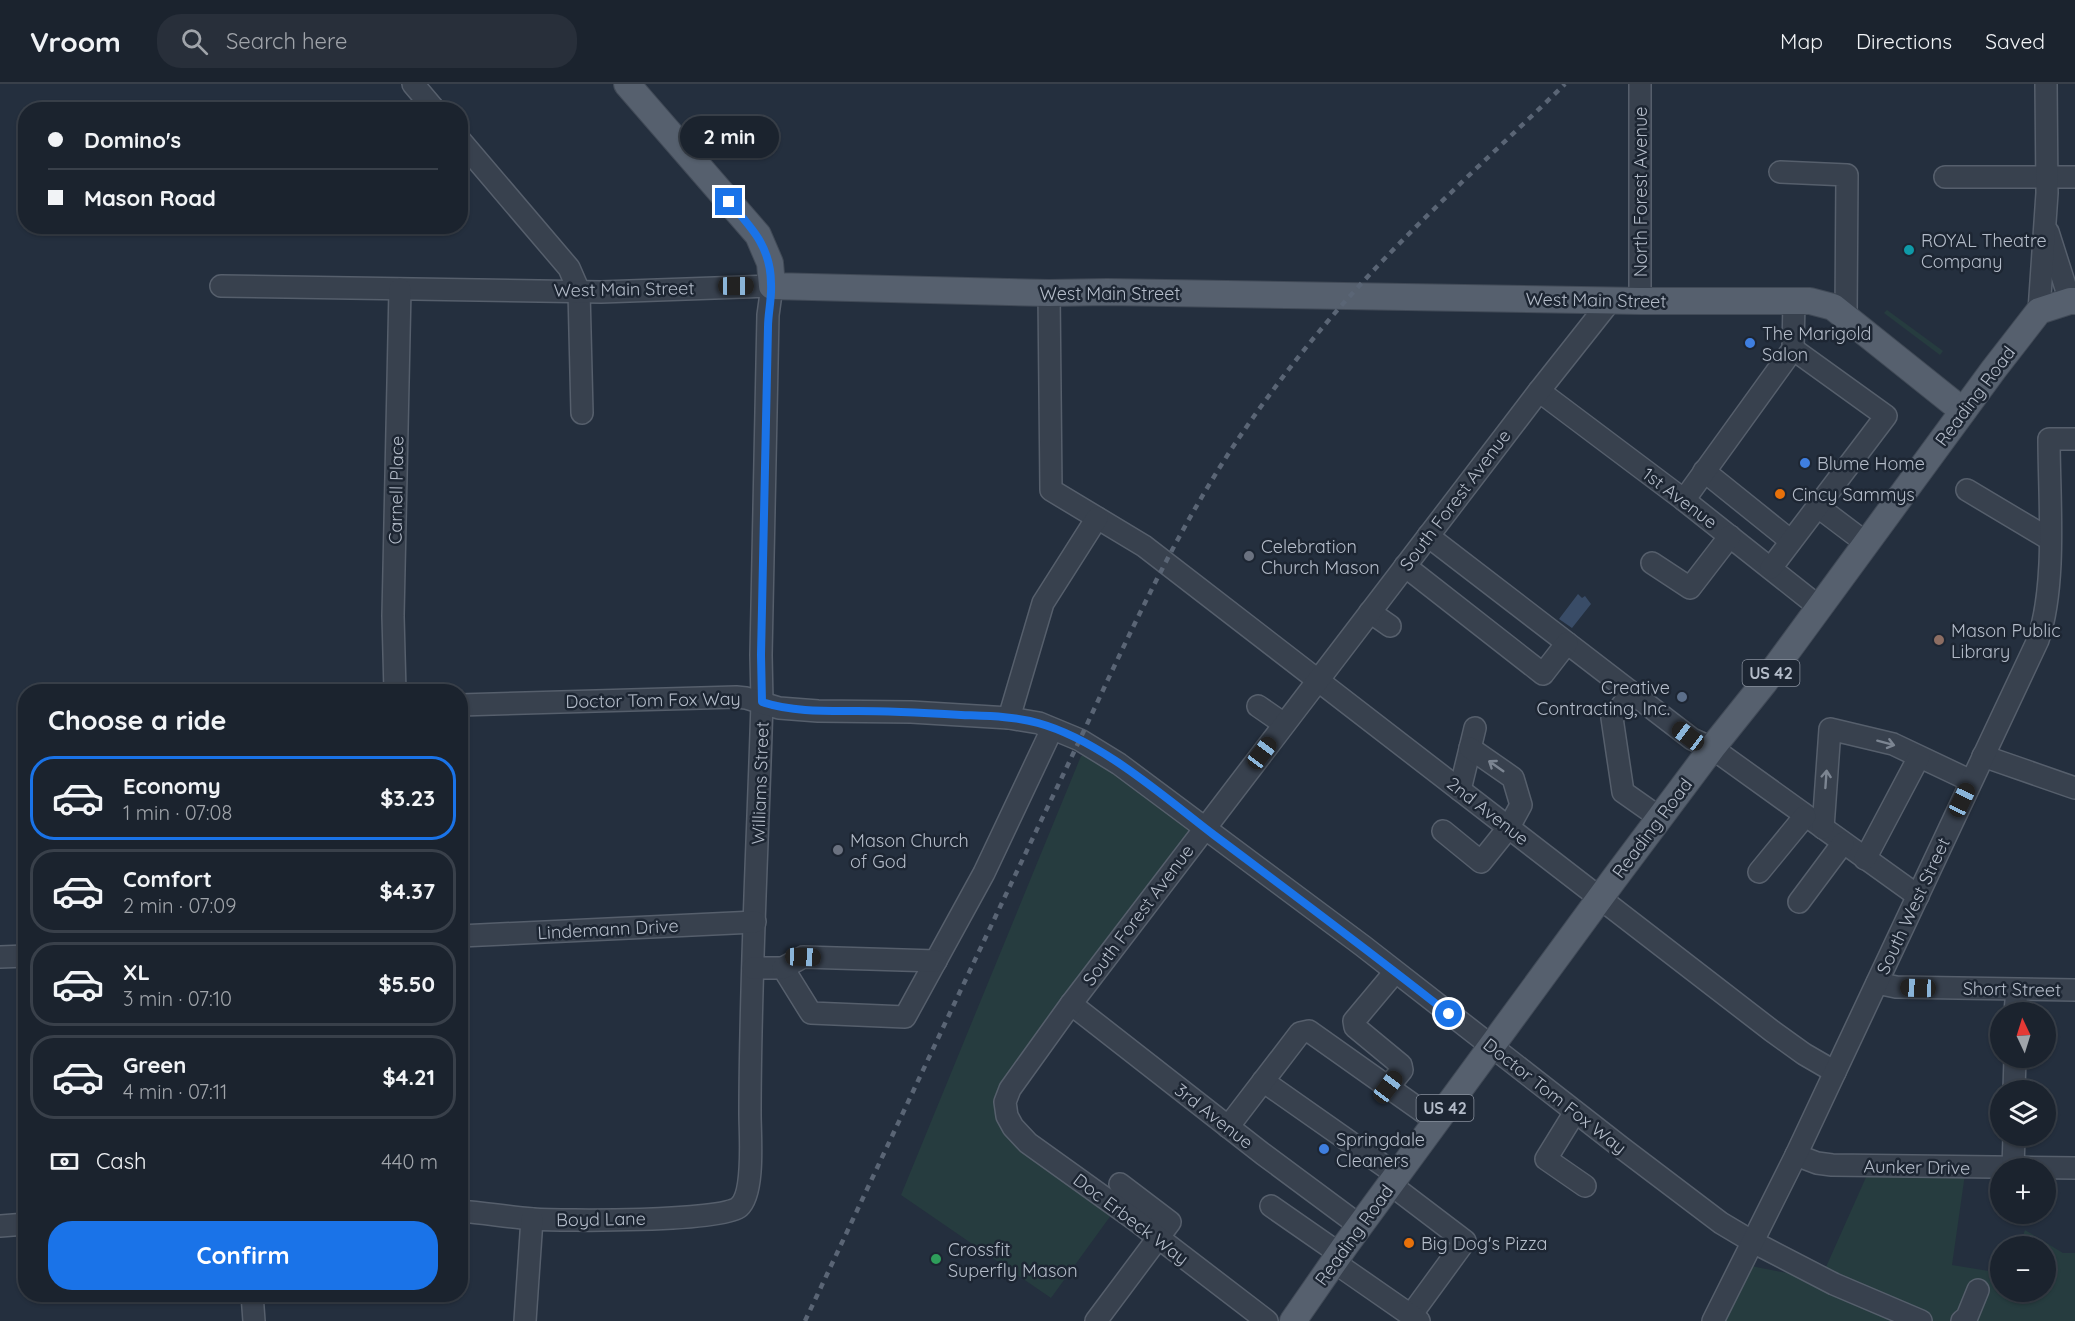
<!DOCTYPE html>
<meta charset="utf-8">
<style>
:root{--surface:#1b232e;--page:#282f3a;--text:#f1f3f6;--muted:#a0a4aa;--line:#39404a;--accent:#1a73e8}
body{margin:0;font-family:Quicksand,sans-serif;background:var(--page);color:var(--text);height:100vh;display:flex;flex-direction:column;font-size:22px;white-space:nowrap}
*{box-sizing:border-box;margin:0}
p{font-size:20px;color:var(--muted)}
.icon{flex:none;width:33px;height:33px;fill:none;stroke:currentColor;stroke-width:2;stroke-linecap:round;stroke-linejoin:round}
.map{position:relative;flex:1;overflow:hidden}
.panel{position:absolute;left:18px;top:600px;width:450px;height:618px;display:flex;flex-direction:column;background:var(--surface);border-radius:24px;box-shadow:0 2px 4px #0004,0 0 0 2px var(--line)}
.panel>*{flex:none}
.hud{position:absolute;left:18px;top:18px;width:450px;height:132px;border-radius:24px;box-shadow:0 2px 4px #0004,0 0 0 2px var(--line);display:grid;align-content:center;height:132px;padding:0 30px;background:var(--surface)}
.needle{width:39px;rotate:356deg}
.buttons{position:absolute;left:1990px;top:918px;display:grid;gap:12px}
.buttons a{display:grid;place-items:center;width:66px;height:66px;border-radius:50%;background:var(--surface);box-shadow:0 2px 4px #0004,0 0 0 2px var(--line);font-size:30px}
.end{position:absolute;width:27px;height:27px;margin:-14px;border:8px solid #1a73e8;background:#fff;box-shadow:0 0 0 3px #fff}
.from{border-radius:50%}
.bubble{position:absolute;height:42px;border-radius:21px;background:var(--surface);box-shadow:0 2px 4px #0004,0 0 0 2px var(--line);font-size:20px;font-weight:700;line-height:42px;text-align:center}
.car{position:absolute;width:18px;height:36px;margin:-18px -9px;border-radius:8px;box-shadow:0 0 4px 2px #0007;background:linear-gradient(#222 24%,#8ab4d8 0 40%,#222 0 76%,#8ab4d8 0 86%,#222 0)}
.hud b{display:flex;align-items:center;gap:21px;height:57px;font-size:22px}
.hud b+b{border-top:2px solid var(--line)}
.hud i{width:15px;height:15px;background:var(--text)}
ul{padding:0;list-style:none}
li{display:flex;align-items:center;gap:18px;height:84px;margin:0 12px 9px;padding:0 18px;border:3px solid var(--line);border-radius:24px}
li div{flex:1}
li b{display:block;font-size:22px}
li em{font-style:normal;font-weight:700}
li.selected{border-color:var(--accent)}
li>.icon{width:54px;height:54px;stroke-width:1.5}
h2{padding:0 30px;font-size:27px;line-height:72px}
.pay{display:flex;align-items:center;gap:15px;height:66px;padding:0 30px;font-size:22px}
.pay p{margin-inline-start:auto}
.primary-button{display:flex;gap:12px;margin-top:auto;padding:12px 30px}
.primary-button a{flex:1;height:69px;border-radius:24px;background:var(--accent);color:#fff;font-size:24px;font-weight:700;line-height:69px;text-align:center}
header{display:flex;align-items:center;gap:36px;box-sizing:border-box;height:84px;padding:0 30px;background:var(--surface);border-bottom:2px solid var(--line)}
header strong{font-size:28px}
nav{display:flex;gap:33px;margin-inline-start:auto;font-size:21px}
.search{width:420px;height:54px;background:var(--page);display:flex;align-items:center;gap:15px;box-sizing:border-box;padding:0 21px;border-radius:24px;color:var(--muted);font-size:22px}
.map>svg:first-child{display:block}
.green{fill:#263c3f}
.water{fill:#394c67}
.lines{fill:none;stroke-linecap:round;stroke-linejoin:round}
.minor-casing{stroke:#565f6c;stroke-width:24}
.major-casing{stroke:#414a57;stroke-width:28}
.minor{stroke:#38414e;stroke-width:21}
.major{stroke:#56606e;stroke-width:26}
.rail{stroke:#5a6575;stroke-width:4.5;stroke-dasharray:6 6;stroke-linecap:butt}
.oneway{stroke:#7c8592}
.route{stroke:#1a73e8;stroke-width:8}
.culture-dot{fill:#0f9aa8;stroke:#1d2633;stroke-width:2}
.shop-dot{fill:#3f7fe0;stroke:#1d2633;stroke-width:2}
.food-dot{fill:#e8710a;stroke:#1d2633;stroke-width:2}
.worship-dot{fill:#6b7280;stroke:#1d2633;stroke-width:2}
.education-dot{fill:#8d6e63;stroke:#1d2633;stroke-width:2}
.service-dot{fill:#5c6f8a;stroke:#1d2633;stroke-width:2}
.leisure-dot{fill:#2e9e5b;stroke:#1d2633;stroke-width:2}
.labels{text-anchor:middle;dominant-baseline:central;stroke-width:5;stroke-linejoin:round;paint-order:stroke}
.shield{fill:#1d2633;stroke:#878f9c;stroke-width:1.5}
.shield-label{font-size:16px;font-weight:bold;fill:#b4bcc9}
.street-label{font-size:18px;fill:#b4bcc9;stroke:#1d2633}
.poi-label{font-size:18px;fill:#b4bcc9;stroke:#1d2633;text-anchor:start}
</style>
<header>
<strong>Vroom</strong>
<div class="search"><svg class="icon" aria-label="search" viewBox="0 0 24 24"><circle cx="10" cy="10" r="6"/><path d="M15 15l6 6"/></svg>Search here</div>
<nav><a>Map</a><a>Directions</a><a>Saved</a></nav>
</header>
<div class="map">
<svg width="2075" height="1237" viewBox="0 0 2075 1237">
<rect width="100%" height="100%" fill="#242f3e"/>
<g class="green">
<path d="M1887 226 1939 264 1943 267 1940 271 1884 229Z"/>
<path d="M1096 665 1205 744 1010 1005 1007 1032 1117 1123 1051 1214 901 1111 1081 672Z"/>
<path d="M1871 1082 1966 1083 1952 1181 2001 1189V1208H2046V1162H2019L2025 1146 2063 1169H2075V1237H1711L1741 1180 1792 1190 1818 1201Z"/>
</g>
<path class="water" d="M1578 510 1582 514 1585 512 1591 520 1572 544 1559 535Z"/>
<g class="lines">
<g class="minor-casing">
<g id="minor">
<path d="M413 0 435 26"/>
<path d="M1640 0V217"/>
<path d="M460 56 569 184 579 207 582 329"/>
<path d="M1780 88 1847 91 1846 234"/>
<path d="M1945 93H2075"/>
<path d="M2048 148 2070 217"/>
<path d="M221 202 601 208 772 202 768 231 761 571 762 618C758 755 750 893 750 1030 750 1051 755 1109 739 1123 723 1138 562 1137 533 1135 508 1133 485 1129 460 1127"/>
<path d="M1049 209 1051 406 1144 462 1772 947 1804 970 1835 988"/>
<path d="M2039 227 2047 109 2046 0"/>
<path d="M1539 307 1684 416 1819 523"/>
<path d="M1704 387 1791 457"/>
<path d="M1967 406 2049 455"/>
<path d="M1684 416 1793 265 1794 217"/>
<path d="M1817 422 1866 459"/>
<path d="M1428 452 1692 655 1712 664 1918 812"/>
<path d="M1652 479 1690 504 1730 452"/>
<path d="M1405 482 1543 590 1567 559"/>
<path d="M1771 484 1886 332 1793 265"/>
<path d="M1370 528 1390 542"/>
<path d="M395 608 393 532 400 205"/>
<path d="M1632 609 1612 634 1623 708 1660 734"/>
<path d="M460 621 736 613 746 614 779 624 818 627 911 628 1009 634 1039 639 1080 656 1119 680 1363 862 1622 1064 1721 1139 1753 1158 1834 1200 1921 1237"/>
<path d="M1258 622 1284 640"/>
<path d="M1009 634 1043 519 1097 434"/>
<path d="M1983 672 2075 704"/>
<path d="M1460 706 1475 644"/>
<path d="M1823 744 1830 645 1893 660 1971 697"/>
<path d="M1443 747 1481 778 1509 743 1521 721 1513 694 1470 664"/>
<path d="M1865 775 1919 673"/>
<path d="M1759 788 1805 732"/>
<path d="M1799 818 1843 759"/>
<path d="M460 852 755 838"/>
<path d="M0 873 26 872"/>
<path d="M753 884H783L811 929 905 933 984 789 1052 645"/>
<path d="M783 884 803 873 936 877"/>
<path d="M1877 899 1896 903 2075 906"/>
<path d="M1071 920 1263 1070 1360 1142"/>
<path d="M2015 928 2017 906"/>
<path d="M1263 997 1397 1091"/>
<path d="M1388 1003 1402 986 1401 981 1355 943 1354 937 1395 888"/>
<path d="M2014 1006 2015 974"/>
<path d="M1575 1028 1546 1075 1585 1102"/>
<path d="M1228 1043 1300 949 1309 947 1436 1037"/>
<path d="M1796 1071 1817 1079 1832 1081 2075 1084"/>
<path d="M2013 1084 2014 1052"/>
<path d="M1390 1100 1465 1157 1411 1231"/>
<path d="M1271 1122 1340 1170"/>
<path d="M0 1142 26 1140"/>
<path d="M1334 1178 1419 1237"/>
<path d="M252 1210 254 1237"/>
<path d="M525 1237 532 1135"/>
<path d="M1096 1237 1170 1138 1120 1100"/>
<path d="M1267 1237 1134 1135 1028 1059 1013 1043 1007 1032 1005 1018 1010 1005 1071 920 1539 307 1611 216"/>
<path d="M1713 1237 1796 1071 2038 556C2057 499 2049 415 2049 355H2075"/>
<path d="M1962 1237 1967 1233 1978 1206"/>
</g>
</g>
<g class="major-casing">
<g id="major">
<path d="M627 0 758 151 770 179 772 202 1049 209 1107 208 1640 217H1810L1833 223 1963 327"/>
<path d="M1293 1237 1345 1162 1614 795 1712 664 1764 599 1994 285 2039 227 2070 217H2075"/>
</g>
</g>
<use href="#minor" class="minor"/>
<use href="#major" class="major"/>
<path class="rail" d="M805 1237C891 1055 976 872 1063 691 1119 574 1171 452 1245 345 1277 299 1312 254 1350 212 1417 137 1493 70 1565 0"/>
</g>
<defs><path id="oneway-shaft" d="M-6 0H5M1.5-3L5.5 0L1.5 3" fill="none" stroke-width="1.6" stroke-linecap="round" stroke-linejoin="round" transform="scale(1.5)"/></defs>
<g class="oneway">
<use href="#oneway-shaft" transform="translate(1886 659) rotate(15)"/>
<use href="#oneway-shaft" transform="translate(1496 682) rotate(-145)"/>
<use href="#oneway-shaft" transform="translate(1826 695) rotate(-86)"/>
</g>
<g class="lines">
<path class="route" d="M729 118C752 144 771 163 771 200 772 214 768 229 768 243L761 571 762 618C793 628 825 627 857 627 892 627 927 629 961 631 987 632 1013 632 1038 639 1100 656 1163 712 1214 751 1293 810 1372 869 1449 930"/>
</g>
<circle class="culture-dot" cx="1909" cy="166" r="6"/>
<g class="shop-dot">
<circle cx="1750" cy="259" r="6"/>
<circle cx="1805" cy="379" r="6"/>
<circle cx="1324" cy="1065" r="6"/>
</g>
<g class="food-dot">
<circle cx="1780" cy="410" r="6"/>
<circle cx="1409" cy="1159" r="6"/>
</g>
<g class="worship-dot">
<circle cx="1249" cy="472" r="6"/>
<circle cx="838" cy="766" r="6"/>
</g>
<circle class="education-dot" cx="1939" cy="556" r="6"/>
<circle class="service-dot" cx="1682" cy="613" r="6"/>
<circle class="leisure-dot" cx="936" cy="1175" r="6"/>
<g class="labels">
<g class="shield">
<rect x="1742.5" y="576" width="57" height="26" rx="4.5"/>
<rect x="1416.5" y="1011" width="57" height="26" rx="4.5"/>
</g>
<g class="shield-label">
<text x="1771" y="589">US 42</text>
<text x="1445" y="1024">US 42</text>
</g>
<g class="street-label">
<text transform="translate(1640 108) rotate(-90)">North Forest Avenue</text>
<text transform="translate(624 205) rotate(-1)">West Main Street</text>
<text x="1110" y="209">West Main Street</text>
<text transform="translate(1596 216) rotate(1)">West Main Street</text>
<text transform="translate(1975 312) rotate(-53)">Reading Road</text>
<text transform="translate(396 406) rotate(-89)">Carnell Place</text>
<text transform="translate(1680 414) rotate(37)">1st Avenue</text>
<text transform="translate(1455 416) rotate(-53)">South Forest Avenue</text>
<text transform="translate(653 616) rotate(-1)">Doctor Tom Fox Way</text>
<text transform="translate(760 699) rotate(-88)">Williams Street</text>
<text transform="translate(1488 727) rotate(38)">2nd Avenue</text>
<text transform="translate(1652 744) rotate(-53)">Reading Road</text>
<text transform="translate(1913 822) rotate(-65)">South West Street</text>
<text transform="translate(1138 831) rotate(-53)">South Forest Avenue</text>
<text transform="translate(608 845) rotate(-3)">Lindemann Drive</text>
<text transform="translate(2012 905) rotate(1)">Short Street</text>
<text transform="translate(1555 1012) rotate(38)">Doctor Tom Fox Way</text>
<text transform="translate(1214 1032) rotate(38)">3rd Avenue</text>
<text transform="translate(1917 1083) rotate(1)">Aunker Drive</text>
<text transform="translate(601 1135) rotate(-1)">Boyd Lane</text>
<text transform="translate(1131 1135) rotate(37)">Doc Erbeck Way</text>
<text transform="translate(1354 1151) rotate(-54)">Reading Road</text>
</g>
<g class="poi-label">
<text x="1921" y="156">ROYAL Theatre<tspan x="1921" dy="21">Company</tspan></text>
<text x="1762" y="249">The Marigold<tspan x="1762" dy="21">Salon</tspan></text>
<text x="1817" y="379">Blume Home</text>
<text x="1792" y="410">Cincy Sammys</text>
<text x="1261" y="462">Celebration<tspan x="1261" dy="21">Church Mason</tspan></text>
<text x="1951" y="546">Mason Public<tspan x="1951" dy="21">Library</tspan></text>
<text x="1670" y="603" text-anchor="end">Creative<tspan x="1670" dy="21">Contracting, Inc.</tspan></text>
<text x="850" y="756">Mason Church<tspan x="850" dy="21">of God</tspan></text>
<text x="1336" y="1055">Springdale<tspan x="1336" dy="21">Cleaners</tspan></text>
<text x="1421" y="1159">Big Dog's Pizza</text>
<text x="948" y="1165">Crossfit<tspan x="948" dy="21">Superfly Mason</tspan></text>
</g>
</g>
</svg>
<div class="buttons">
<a><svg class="needle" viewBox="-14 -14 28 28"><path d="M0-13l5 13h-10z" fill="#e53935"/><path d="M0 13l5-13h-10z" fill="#a0a4aa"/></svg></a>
<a><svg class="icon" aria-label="layers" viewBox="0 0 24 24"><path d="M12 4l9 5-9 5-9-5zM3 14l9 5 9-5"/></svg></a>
<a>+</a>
<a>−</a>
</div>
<i class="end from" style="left:1449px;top:930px"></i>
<i class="end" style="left:729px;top:118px"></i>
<div class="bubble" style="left:680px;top:32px;width:99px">2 min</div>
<i class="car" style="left:736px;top:202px;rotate:90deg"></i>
<i class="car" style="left:1688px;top:652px;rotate:307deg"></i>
<i class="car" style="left:1262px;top:669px;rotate:37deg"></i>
<i class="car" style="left:1962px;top:716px;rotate:25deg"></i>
<i class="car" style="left:803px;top:873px;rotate:92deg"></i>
<i class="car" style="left:1918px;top:904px;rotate:272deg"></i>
<i class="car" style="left:1388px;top:1003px;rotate:37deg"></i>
<div class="hud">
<b><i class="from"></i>Domino's</b>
<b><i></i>Mason Road</b>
</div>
<section class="panel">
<h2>Choose a ride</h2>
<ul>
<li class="selected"><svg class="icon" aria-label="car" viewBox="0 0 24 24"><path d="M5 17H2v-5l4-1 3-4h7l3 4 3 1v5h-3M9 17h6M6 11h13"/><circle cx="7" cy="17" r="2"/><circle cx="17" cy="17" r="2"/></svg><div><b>Economy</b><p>1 min · 07:08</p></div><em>$3.23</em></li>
<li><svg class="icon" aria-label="car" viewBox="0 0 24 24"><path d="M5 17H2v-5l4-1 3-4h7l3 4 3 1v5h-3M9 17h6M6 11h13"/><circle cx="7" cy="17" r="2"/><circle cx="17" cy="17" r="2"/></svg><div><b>Comfort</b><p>2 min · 07:09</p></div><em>$4.37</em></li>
<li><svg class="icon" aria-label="car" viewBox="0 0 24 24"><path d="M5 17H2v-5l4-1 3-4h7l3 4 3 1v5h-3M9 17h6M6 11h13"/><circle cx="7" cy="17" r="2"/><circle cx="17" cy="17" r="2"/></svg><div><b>XL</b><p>3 min · 07:10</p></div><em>$5.50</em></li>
<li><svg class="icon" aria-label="car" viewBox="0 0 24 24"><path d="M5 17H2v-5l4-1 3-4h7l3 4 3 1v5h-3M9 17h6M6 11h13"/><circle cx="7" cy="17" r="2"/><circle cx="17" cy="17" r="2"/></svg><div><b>Green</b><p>4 min · 07:11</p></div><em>$4.21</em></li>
</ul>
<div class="pay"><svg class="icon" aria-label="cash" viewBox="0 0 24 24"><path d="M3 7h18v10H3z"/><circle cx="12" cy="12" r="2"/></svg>Cash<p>440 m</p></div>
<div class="primary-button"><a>Confirm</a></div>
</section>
</div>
